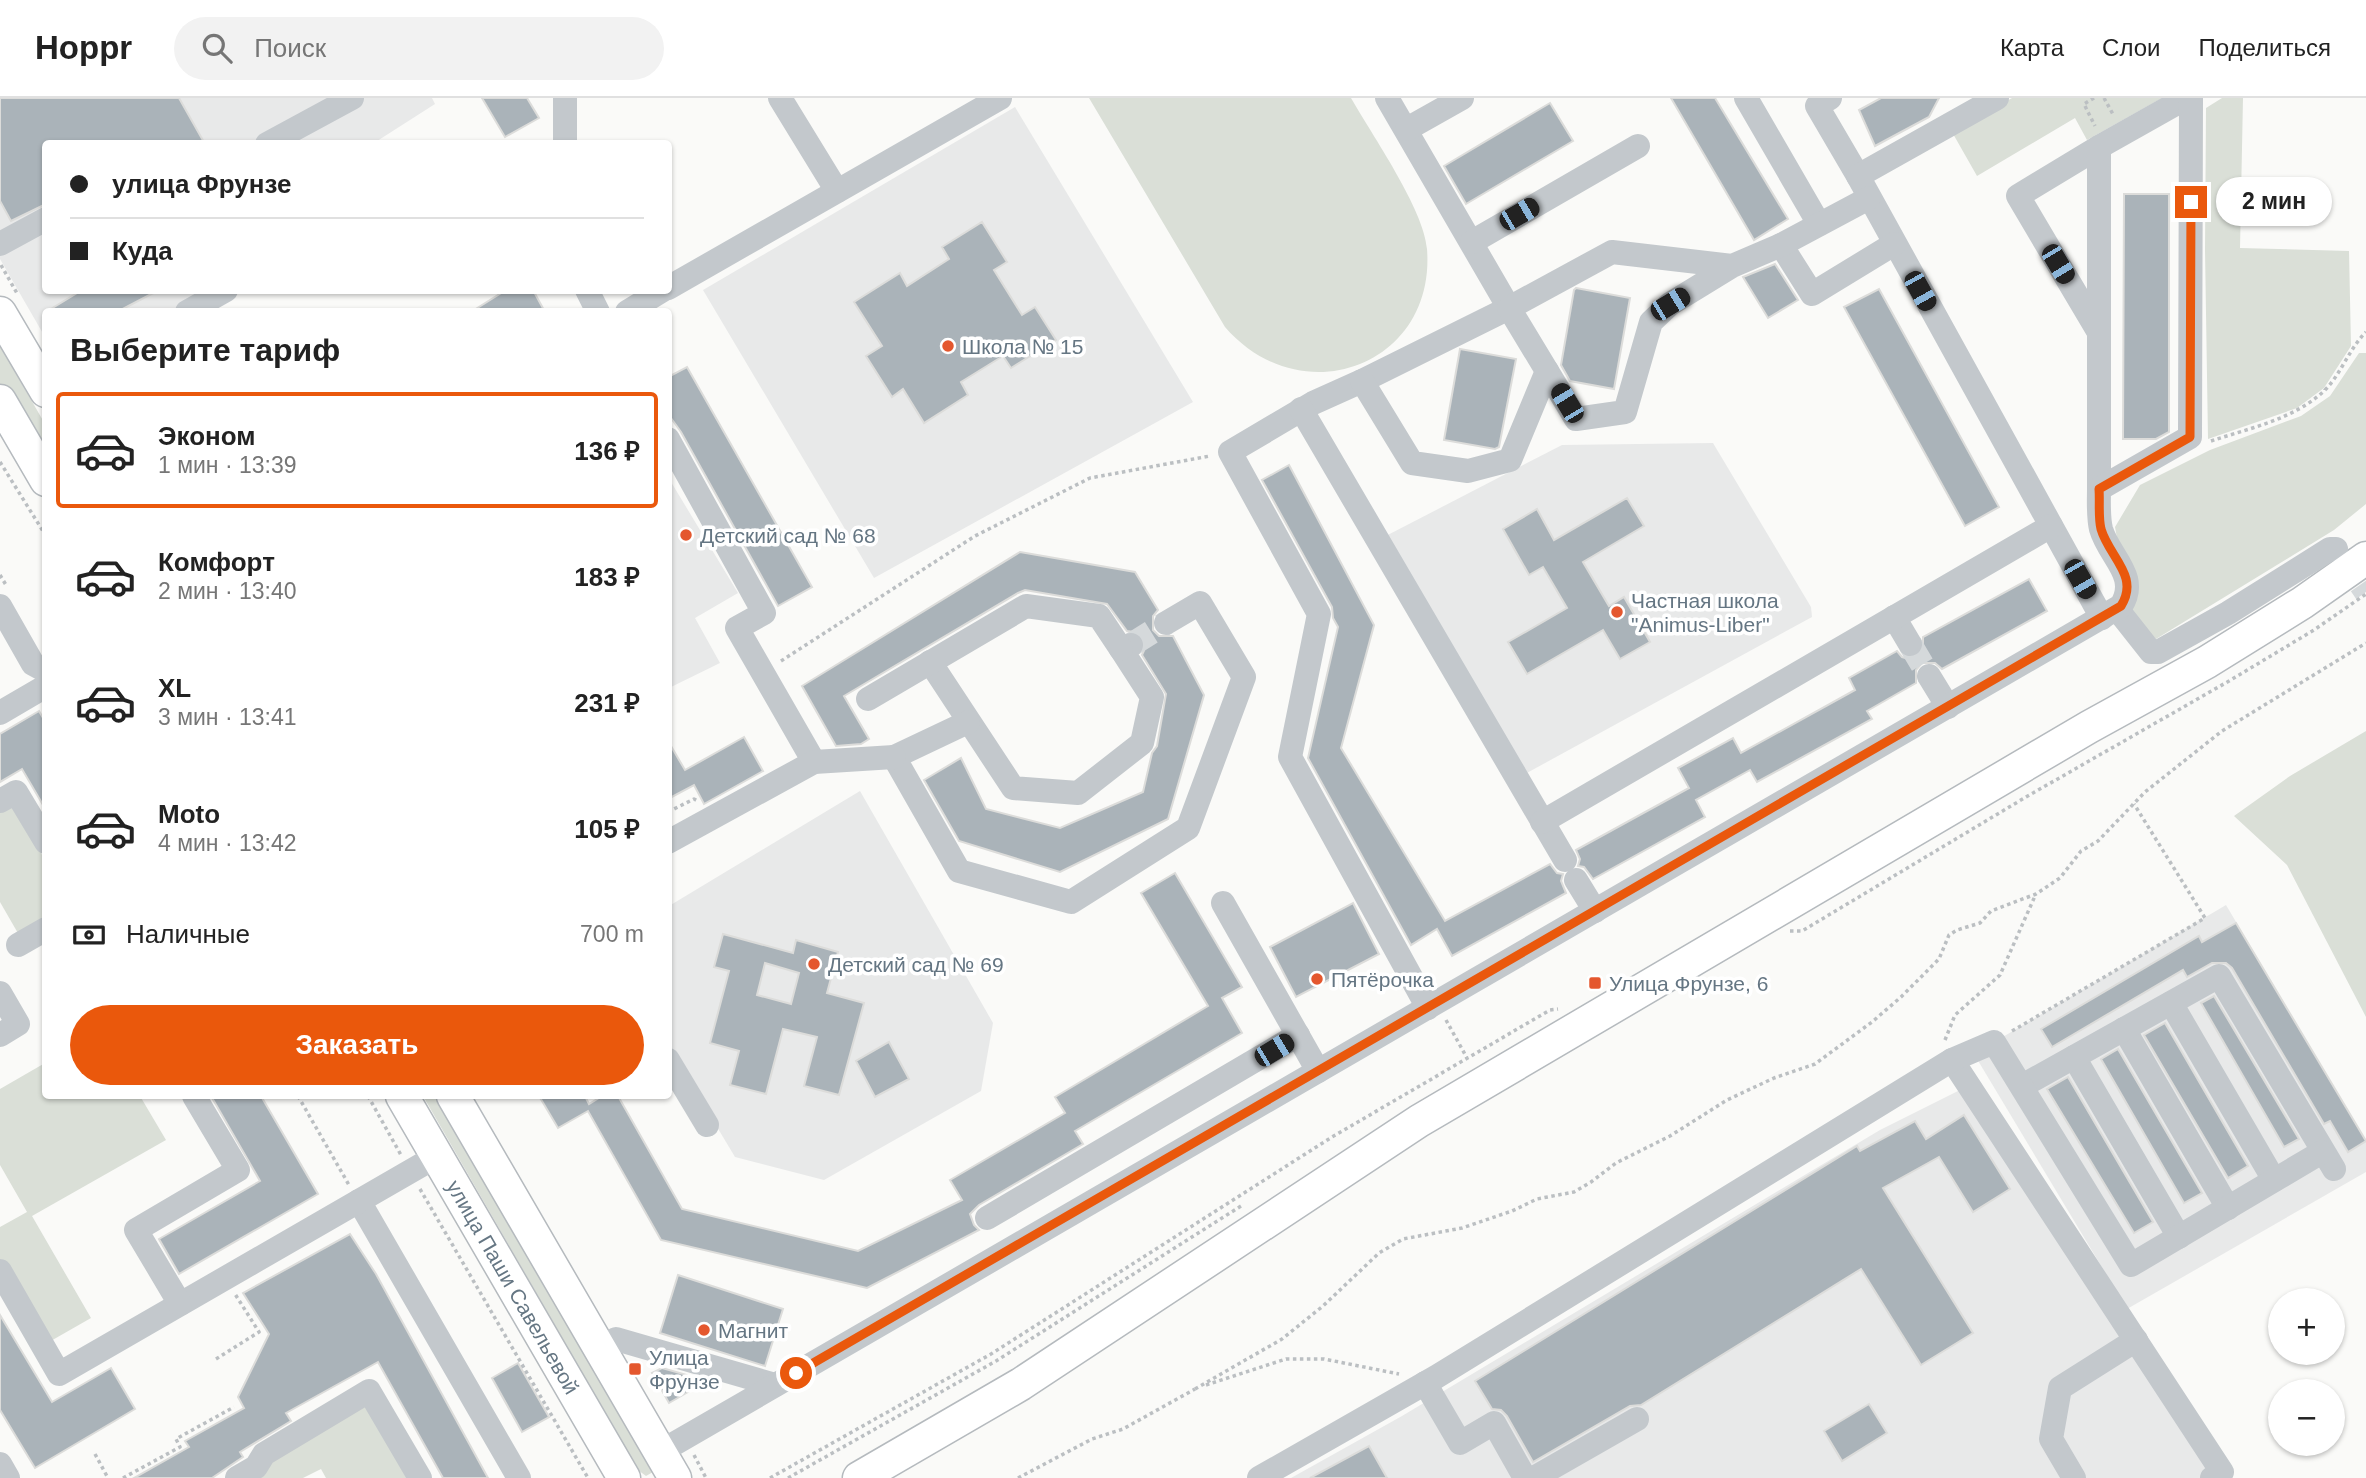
<!DOCTYPE html>
<html lang="ru">
<meta charset="utf-8">
<style>
:root{--surface:#fff;--page:#f2f2f2;--text:#222;--muted:#767676;--line:#e0e0e0;--accent:#ea580c}
body{margin:0;font-family:Arial,sans-serif;background:var(--page);color:var(--text);height:100vh;display:flex;flex-direction:column;font-size:26px;white-space:nowrap}
*{box-sizing:border-box;margin:0}
p{font-size:23px;color:var(--muted)}
.icon{flex:none;width:38px;height:38px;fill:none;stroke:currentColor;stroke-width:2;stroke-linecap:round;stroke-linejoin:round}
.map{position:relative;flex:1;overflow:hidden}
.drawer{position:absolute;left:42px;top:210px;width:630px;height:791px;display:flex;flex-direction:column;background:var(--surface);border-radius:7px;box-shadow:0 2px 5px #0004}
.drawer>*{flex:none}
.hud{position:absolute;left:42px;top:42px;width:630px;height:154px;border-radius:7px;box-shadow:0 2px 5px #0004;display:grid;align-content:center;height:154px;padding:0 28px;background:var(--surface)}
.tools{position:absolute;left:2268px;top:1190px;display:grid;gap:14px}
.tools a{display:grid;place-items:center;width:77px;height:77px;border-radius:50%;background:var(--surface);box-shadow:0 2px 5px #0004;font-size:35px}
.end{position:absolute;width:32px;height:32px;margin:-16px;border:9px solid #ea580c;background:#fff;box-shadow:0 0 0 4px #fff}
.from{border-radius:50%}
.bubble{position:absolute;height:49px;border-radius:24px;background:var(--surface);box-shadow:0 2px 5px #0004;font-size:23px;font-weight:700;line-height:49px;text-align:center}
.car{position:absolute;width:21px;height:42px;margin:-21px -10px;border-radius:9px;box-shadow:0 0 5px 2px #0007;background:linear-gradient(#222 24%,#8ab4d8 0 40%,#222 0 76%,#8ab4d8 0 86%,#222 0)}
.hud b{display:flex;align-items:center;gap:24px;height:66px;font-size:26px}
.hud b+b{border-top:2px solid var(--line)}
.hud i{width:18px;height:18px;background:var(--text)}
ul{padding:0;list-style:none}
li{display:flex;align-items:center;gap:21px;height:116px;margin:0 14px 10px;padding:0 14px;border:4px solid transparent;border-radius:7px}
li div{flex:1}
li b{display:block;font-size:26px}
li em{font-style:normal;font-weight:700}
li.active{border-color:var(--accent)}
li>.icon{width:63px;height:63px;stroke-width:1.5}
h2{padding:0 28px;font-size:32px;line-height:84px}
.pay{display:flex;align-items:center;gap:18px;height:77px;padding:0 28px;font-size:26px}
.pay p{margin-inline-start:auto}
.primary-button{display:flex;gap:14px;margin-top:auto;padding:14px 28px}
.primary-button a{flex:1;height:80px;border-radius:42px;background:var(--accent);color:#fff;font-size:28px;font-weight:700;line-height:80px;text-align:center}
header{display:flex;align-items:center;gap:42px;box-sizing:border-box;height:98px;padding:0 35px;background:var(--surface);border-bottom:2px solid var(--line)}
header strong{font-size:33px}
nav{display:flex;gap:38px;margin-inline-start:auto;font-size:24px}
.search{width:490px;height:63px;background:var(--page);display:flex;align-items:center;gap:18px;box-sizing:border-box;padding:0 24px;border-radius:38px;color:var(--muted);font-size:26px}
.map>svg:first-child{display:block}
.built{fill:#e8e9e9}
.green{fill:#dadfd7}
.building{fill:#aab3b9;stroke:#dcdcda;stroke-width:2;fill-rule:evenodd}
.lines{fill:none;stroke-linecap:round;stroke-linejoin:round}
.minor-tunnel{stroke:#d5d9db;stroke-width:24;stroke-dasharray:24 12;stroke-linecap:butt}
.major-casing{stroke:#b5babe;stroke-width:35}
.path{stroke:#bbbfc2;stroke-width:3.5;stroke-dasharray:3.5 3.5;stroke-linecap:butt}
.minor{stroke:#c3c8cc;stroke-width:24}
.major{stroke:#fff;stroke-width:32}
.route{stroke:#ea580c;stroke-width:9}
.poi-dot{fill:#e4572e;stroke:#fff;stroke-width:2.5}
.labels{text-anchor:middle;dominant-baseline:central;stroke-width:7;stroke-linejoin:round;paint-order:stroke}
.poi-label{font-size:21px;fill:#657683;stroke:#fff;text-anchor:start}
.street-label{font-size:21px;fill:#657683;stroke:#fff}
</style>
<header>
<strong>Hoppr</strong>
<div class="search"><svg class="icon" aria-label="search" viewBox="0 0 24 24"><circle cx="10" cy="10" r="6"/><path d="M15 15l6 6"/></svg>Поиск</div>
<nav><a>Карта</a><a>Слои</a><a>Поделиться</a></nav>
</header>
<div class="map">
<svg width="2366" height="1380" viewBox="0 0 2366 1380">
<rect width="100%" height="100%" fill="#fafaf8"/>
<g class="built">
<path d="M0 0H432L435 6 374 45 46 46V192L237 193 199 213 46 214 45 239 0 161Z"/>
<path d="M1015 9 1193 304 874 480 703 192Z"/>
<path d="M1713 345 1811 509 1812 519 1525 676 1378 442 1562 347Z"/>
<path d="M668 379 738 495 695 520 720 565 669 590Z"/>
<path d="M860 693 993 925 981 993 824 1082 735 1059 669 949V808Z"/>
<path d="M2226 807 2366 1043V1074L2127 1211 1974 956Z"/>
<path d="M1962 991 2219 1380H1291L1402 1318 1880 1032Z"/>
</g>
<g class="green">
<path d="M1089 0H1351C1372 37 1424 111 1427 151 1436 268 1301 317 1225 229Z"/>
<path d="M2012 0H2162L2087 42 2075 20 1977 78 1952 34Z"/>
<path d="M2222 0H2243L2240 150 2349 153 2351 248 2324 290 2297 310 2208 341 2205 152 2206 10Z"/>
<path d="M0 248 45 326V366L0 287Z"/>
<path d="M2359 255H2366V406L2334 432 2156 541 2131 519 2115 429 2140 387 2210 352 2301 318 2330 298Z"/>
<path d="M2366 633V919L2287 767 2234 718 2290 678Z"/>
<path d="M13 705 45 762V822L19 837 0 804V713Z"/>
<path d="M45 965 46 998H140L166 1042 32 1118 91 1220 42 1248 0 1176V1129L27 1114 0 1067V991Z"/>
<path d="M423 998H444L655 1364 653 1374 646 1378 638 1372Z"/>
<path d="M367 1302 411 1380H326L321 1371 303 1380H256L269 1359Z"/>
</g>
<g class="building">
<path d="M0 0H179L205 46H46V106L11 123 0 103Z"/>
<path d="M482 0H527L539 20 505 39Z"/>
<path d="M1671 0H1715L1788 121 1754 142Z"/>
<path d="M1881 0H1939L1929 19 1875 48 1859 12Z"/>
<path d="M1550 5 1573 43 1466 106 1444 68Z"/>
<path d="M2124 96H2169V334L2156 341H2123Z"/>
<path d="M982 124 1007 164 994 172 1022 217 1035 209 1056 242 1011 270 1003 258 961 284 968 297 924 325 903 291 892 299 866 258 882 248 854 204 900 175 907 188 949 161 942 149Z"/>
<path d="M1775 166 1798 202 1768 220 1743 179Z"/>
<path d="M1576 190 1630 200 1614 291 1570 283 1561 267 1574 192Z"/>
<path d="M1879 191 1999 409 1965 428 1844 209Z"/>
<path d="M82 192H159L117 214H46Z"/>
<path d="M506 192H533L545 214H471Z"/>
<path d="M1460 251 1516 261 1499 349 1495 351 1444 342Z"/>
<path d="M687 269 812 489 778 508 681 334 668 316V279Z"/>
<path d="M1289 367 1374 527 1341 650 1445 823 1550 766 1557 775 1563 776 1561 783 1566 795 1452 858 1437 831 1411 847 1308 660 1338 529 1333 520 1332 509 1262 382Z"/>
<path d="M1627 400 1644 428 1583 464 1609 508 1624 499 1650 544 1620 561 1603 532 1527 576 1508 544 1567 510 1543 469 1529 477 1503 431 1537 411 1554 442Z"/>
<path d="M1020 454 1135 474 1158 512 1153 518V532L1159 538H1173L1204 597 1168 721 1060 774 959 743 924 682 961 660 986 711 1060 730 1143 694 1152 655 1157 648 1166 596 1142 557 1146 548 1144 541 1140 535 1127 533 1107 506 1025 492 1018 495 844 598 869 641 861 646 836 648 802 588Z"/>
<path d="M2029 481 2047 513 1942 571 1935 565H1922L1916 572V585L1867 613 1872 621 1757 684 1750 672 1696 702 1705 719 1593 781 1584 769 1578 768 1580 761 1576 752 1689 690 1678 670 1733 640 1741 655 1855 592 1849 580 1897 553 1902 559 1909 561 1918 558 1923 553V539Z"/>
<path d="M39 613 46 625V712L22 671 0 684V636Z"/>
<path d="M744 639 763 673 704 706 694 687 668 701V643L685 672Z"/>
<path d="M1175 775 1242 889 1222 900 1242 935 1075 1033 1083 1046 979 1107 970 1116 974 1127 979 1132 867 1190 661 1142 588 1013 558 1030 539 998H585L589 1006 602 998H618L682 1111 858 1153 962 1102 950 1082 1065 1015 1055 999 1208 908 1141 795Z"/>
<path d="M1353 805 1379 856 1296 899 1270 849Z"/>
<path d="M2236 825 2366 1043 2348 1054 2330 1023 2324 1026 2232 870 2226 865H2212L2187 879 2183 872 2052 949 2041 931 2199 838 2202 844Z"/>
<path d="M723 836 793 855 796 842 838 854 827 895 864 905 839 997 804 988 817 939 783 931 766 996 730 987 739 953 710 945 729 873 714 869ZM765 865 799 875 791 906 757 897Z"/>
<path d="M2214 898 2299 1041 2284 1049 2201 905Z"/>
<path d="M2165 925 2248 1068 2228 1080 2144 937Z"/>
<path d="M889 944 909 981 875 999 856 963Z"/>
<path d="M2118 951 2202 1095 2184 1105 2101 961Z"/>
<path d="M2068 979 2153 1124 2134 1135 2047 991Z"/>
<path d="M211 998H261L318 1096 179 1176 159 1141 260 1083Z"/>
<path d="M1964 1017 2010 1091 1973 1114 1939 1059 1883 1090 1973 1235 1921 1267 1861 1171 1641 1307 1630 1308 1533 1364 1507 1318 1501 1312 1492 1311 1475 1283 1857 1048 1860 1053 1915 1023 1926 1041Z"/>
<path d="M350 1136 376 1176 488 1380H443L378 1264 286 1315 291 1323 240 1354 243 1359 212 1380H134L189 1349 185 1343 244 1310 238 1299 269 1236 243 1195Z"/>
<path d="M678 1177 783 1211 765 1268 660 1235Z"/>
<path d="M0 1217 52 1304 111 1270 135 1311 35 1370 0 1312Z"/>
<path d="M518 1265 549 1319 522 1334 492 1280Z"/>
<path d="M662 1270 687 1277 695 1290 669 1305 652 1275Z"/>
<path d="M1869 1306 1887 1335 1842 1363 1824 1333Z"/>
<path d="M1369 1348 1387 1380H1310Z"/>
</g>
<g class="lines">
<g class="minor-tunnel">
<path d="M2340 457 2366 494"/>
<path d="M1910 546 1929 578"/>
<path d="M1131 547 1166 525"/>
</g>
<g class="major-casing">
<g id="major">
<path d="M0 215 46 293"/>
<path d="M0 303 46 382"/>
<path d="M402 998 624 1380"/>
<path d="M453 998 675 1380"/>
<path d="M859 1380 1021 1286 1419 1023 2089 629 2207 564 2302 505 2366 460"/>
</g>
</g>
<g class="path">
<path d="M2094 0 2084 6 2095 28"/>
<path d="M2104 0 2114 18"/>
<path d="M1 167 18 197"/>
<path d="M2211 343C2250 330 2295 321 2325 292 2341 276 2349 251 2366 234"/>
<path d="M0 364 46 438"/>
<path d="M0 477 6 487"/>
<path d="M781 563 975 438 1090 380 1210 358"/>
<path d="M668 714 694 701 698 703"/>
<path d="M1790 833H1802L2026 699 2229 583 2314 532 2366 496"/>
<path d="M1446 922 1467 960"/>
<path d="M2012 933 2205 820 2134 706"/>
<path d="M1945 942 1955 917 2000 877 2035 798"/>
<path d="M298 998 349 1087"/>
<path d="M368 998 401 1057"/>
<path d="M420 1091 588 1380"/>
<path d="M216 1261 259 1234 235 1196"/>
<path d="M1206 1287 1286 1261H1324L1399 1276"/>
<path d="M1195 1291 1282 1241 1323 1208 1379 1155 1403 1141 1462 1130 1512 1113 1537 1101 1574 1094 1591 1084 1616 1065 1670 1038 1727 1002 1774 980 1815 966 1872 924 1901 899 1939 861 1949 837 1957 832 1980 825 1991 813 2036 796 2060 780 2081 753 2098 743 2145 694 2222 633 2366 545"/>
<path d="M95 1356 108 1380"/>
<path d="M694 1357 706 1380"/>
<path d="M123 1380 180 1349 176 1341 234 1309"/>
<path d="M770 1380 991 1256 1332 1039 1550 912 1558 911"/>
<path d="M788 1380 996 1263 1241 1108"/>
<path d="M1018 1380 1092 1341 1123 1331 1195 1291"/>
</g>
<g class="minor">
<path d="M780 0 837 93"/>
<path d="M1387 0 1509 210 1362 283 1313 305 1230 354 1319 516 1290 659 1428 910"/>
<path d="M1746 0 1819 126"/>
<path d="M1830 0 1817 8 1858 78"/>
<path d="M1997 0 1858 78 2102 520"/>
<path d="M1407 31 1462 0"/>
<path d="M267 46 352 0"/>
<path d="M565 46V0"/>
<path d="M1472 144 1638 48"/>
<path d="M0 146 46 121"/>
<path d="M1781 147 1812 196 1894 146"/>
<path d="M1732 168 1670 206 1651 224 1625 314 1576 321 1509 210 1612 154 1732 168 1781 147 1869 100"/>
<path d="M668 190 1000 0"/>
<path d="M587 192 598 214"/>
<path d="M187 214 226 192"/>
<path d="M627 214 663 192"/>
<path d="M2098 233 2018 98 2099 49"/>
<path d="M1362 283 1412 365 1468 373 1510 362 1547 273"/>
<path d="M1301 311 1565 762"/>
<path d="M668 341 764 515 737 530 814 664"/>
<path d="M2099 391V49L2186 0"/>
<path d="M0 508 33 566 46 573"/>
<path d="M2117 511 2151 554H2158L2228 515 2330 451H2336"/>
<path d="M1894 519 1910 546"/>
<path d="M930 564 1013 690 1078 695 1142 645 1152 599 1121 551 1131 547"/>
<path d="M1929 578 1948 609"/>
<path d="M868 601 1026 508 1099 518 1121 551"/>
<path d="M0 615 46 588"/>
<path d="M968 624 894 659 959 773 1071 804 1188 730 1244 579 1200 505 1166 525"/>
<path d="M0 703 16 694 46 744"/>
<path d="M1542 724 2051 428"/>
<path d="M668 744 814 664 894 659"/>
<path d="M1576 782 1595 813"/>
<path d="M1223 805 1318 973"/>
<path d="M18 847 46 831"/>
<path d="M0 895 18 926 0 937"/>
<path d="M2171 905 2274 1082"/>
<path d="M2124 931 2228 1110"/>
<path d="M2074 959 2179 1139"/>
<path d="M668 962 707 1027"/>
<path d="M1952 962 2222 1374 2212 1380"/>
<path d="M2022 988 2219 878 2334 1071"/>
<path d="M359 1103 519 1380"/>
<path d="M987 1120 1298 937"/>
<path d="M0 1173 59 1276 437 1058"/>
<path d="M180 1206 136 1132 238 1072 194 998"/>
<path d="M616 1241 775 1287"/>
<path d="M1425 1285 1460 1345 1494 1325 1525 1380"/>
<path d="M660 1354 2121 508C2140 478 2109 459 2101 431 2098 419 2099 403 2099 391L2190 339 2191 0"/>
<path d="M0 1366 8 1380"/>
<path d="M237 1380 256 1369 264 1356 369 1293 420 1380"/>
<path d="M1259 1380 1436 1279 1952 962 1994 944 2131 1167 2322 1054"/>
<path d="M1534 1380 1637 1321"/>
<path d="M2074 1380 2051 1341 2060 1290 2136 1242"/>
</g>
<use href="#major" class="major"/>
</g>
<g class="lines">
<path class="route" d="M796 1275 2121 508C2140 478 2109 459 2101 431 2098 419 2100 403 2099 391L2190 339 2191 104"/>
</g>
<g class="poi-dot">
<circle cx="948" cy="248" r="7"/>
<circle cx="686" cy="437" r="7"/>
<circle cx="1617" cy="514" r="7"/>
<circle cx="814" cy="866" r="7"/>
<circle cx="1317" cy="881" r="7"/>
<rect x="1588" y="878" width="14" height="14" rx="3.5"/>
<circle cx="704" cy="1232" r="7"/>
<rect x="628" y="1264" width="14" height="14" rx="3.5"/>
</g>
<g class="labels">
<g class="poi-label">
<text x="962" y="248">Школа № 15</text>
<text x="700" y="437">Детский сад № 68</text>
<text x="1631" y="502">Частная школа<tspan x="1631" dy="24">"Animus-Liber"</tspan></text>
<text x="828" y="866">Детский сад № 69</text>
<text x="1331" y="881">Пятёрочка</text>
<text x="1609" y="885">Улица Фрунзе, 6</text>
<text x="718" y="1232">Магнит</text>
<text x="649" y="1259">Улица<tspan x="649" dy="24">Фрунзе</tspan></text>
</g>
<g class="street-label">
<text transform="translate(513 1189) rotate(60)">улица Паши Савельевой</text>
</g>
</g>
</svg>
<div class="tools">
<a>+</a>
<a>−</a>
</div>
<i class="end from" style="left:796px;top:1275px"></i>
<i class="end" style="left:2191px;top:104px"></i>
<div class="bubble" style="left:2216px;top:79px;width:116px">2 мин</div>
<i class="car" style="left:1519px;top:116px;rotate:60deg"></i>
<i class="car" style="left:2058px;top:166px;rotate:149deg"></i>
<i class="car" style="left:1920px;top:193px;rotate:151deg"></i>
<i class="car" style="left:1670px;top:206px;rotate:59deg"></i>
<i class="car" style="left:1567px;top:305px;rotate:329deg"></i>
<i class="car" style="left:2080px;top:481px;rotate:150deg"></i>
<i class="car" style="left:1274px;top:952px;rotate:59deg"></i>
<div class="hud">
<b><i class="from"></i>улица Фрунзе</b>
<b><i></i>Куда</b>
</div>
<section class="drawer">
<h2>Выберите тариф</h2>
<ul>
<li class="active"><svg class="icon" aria-label="car" viewBox="0 0 24 24"><path d="M5 17H2v-5l4-1 3-4h7l3 4 3 1v5h-3M9 17h6M6 11h13"/><circle cx="7" cy="17" r="2"/><circle cx="17" cy="17" r="2"/></svg><div><b>Эконом</b><p>1 мин · 13:39</p></div><em>136 ₽</em></li>
<li><svg class="icon" aria-label="car" viewBox="0 0 24 24"><path d="M5 17H2v-5l4-1 3-4h7l3 4 3 1v5h-3M9 17h6M6 11h13"/><circle cx="7" cy="17" r="2"/><circle cx="17" cy="17" r="2"/></svg><div><b>Комфорт</b><p>2 мин · 13:40</p></div><em>183 ₽</em></li>
<li><svg class="icon" aria-label="car" viewBox="0 0 24 24"><path d="M5 17H2v-5l4-1 3-4h7l3 4 3 1v5h-3M9 17h6M6 11h13"/><circle cx="7" cy="17" r="2"/><circle cx="17" cy="17" r="2"/></svg><div><b>XL</b><p>3 мин · 13:41</p></div><em>231 ₽</em></li>
<li><svg class="icon" aria-label="car" viewBox="0 0 24 24"><path d="M5 17H2v-5l4-1 3-4h7l3 4 3 1v5h-3M9 17h6M6 11h13"/><circle cx="7" cy="17" r="2"/><circle cx="17" cy="17" r="2"/></svg><div><b>Moto</b><p>4 мин · 13:42</p></div><em>105 ₽</em></li>
</ul>
<div class="pay"><svg class="icon" aria-label="cash" viewBox="0 0 24 24"><path d="M3 7h18v10H3z"/><circle cx="12" cy="12" r="2"/></svg>Наличные<p>700 m</p></div>
<div class="primary-button"><a>Заказать</a></div>
</section>
</div>
